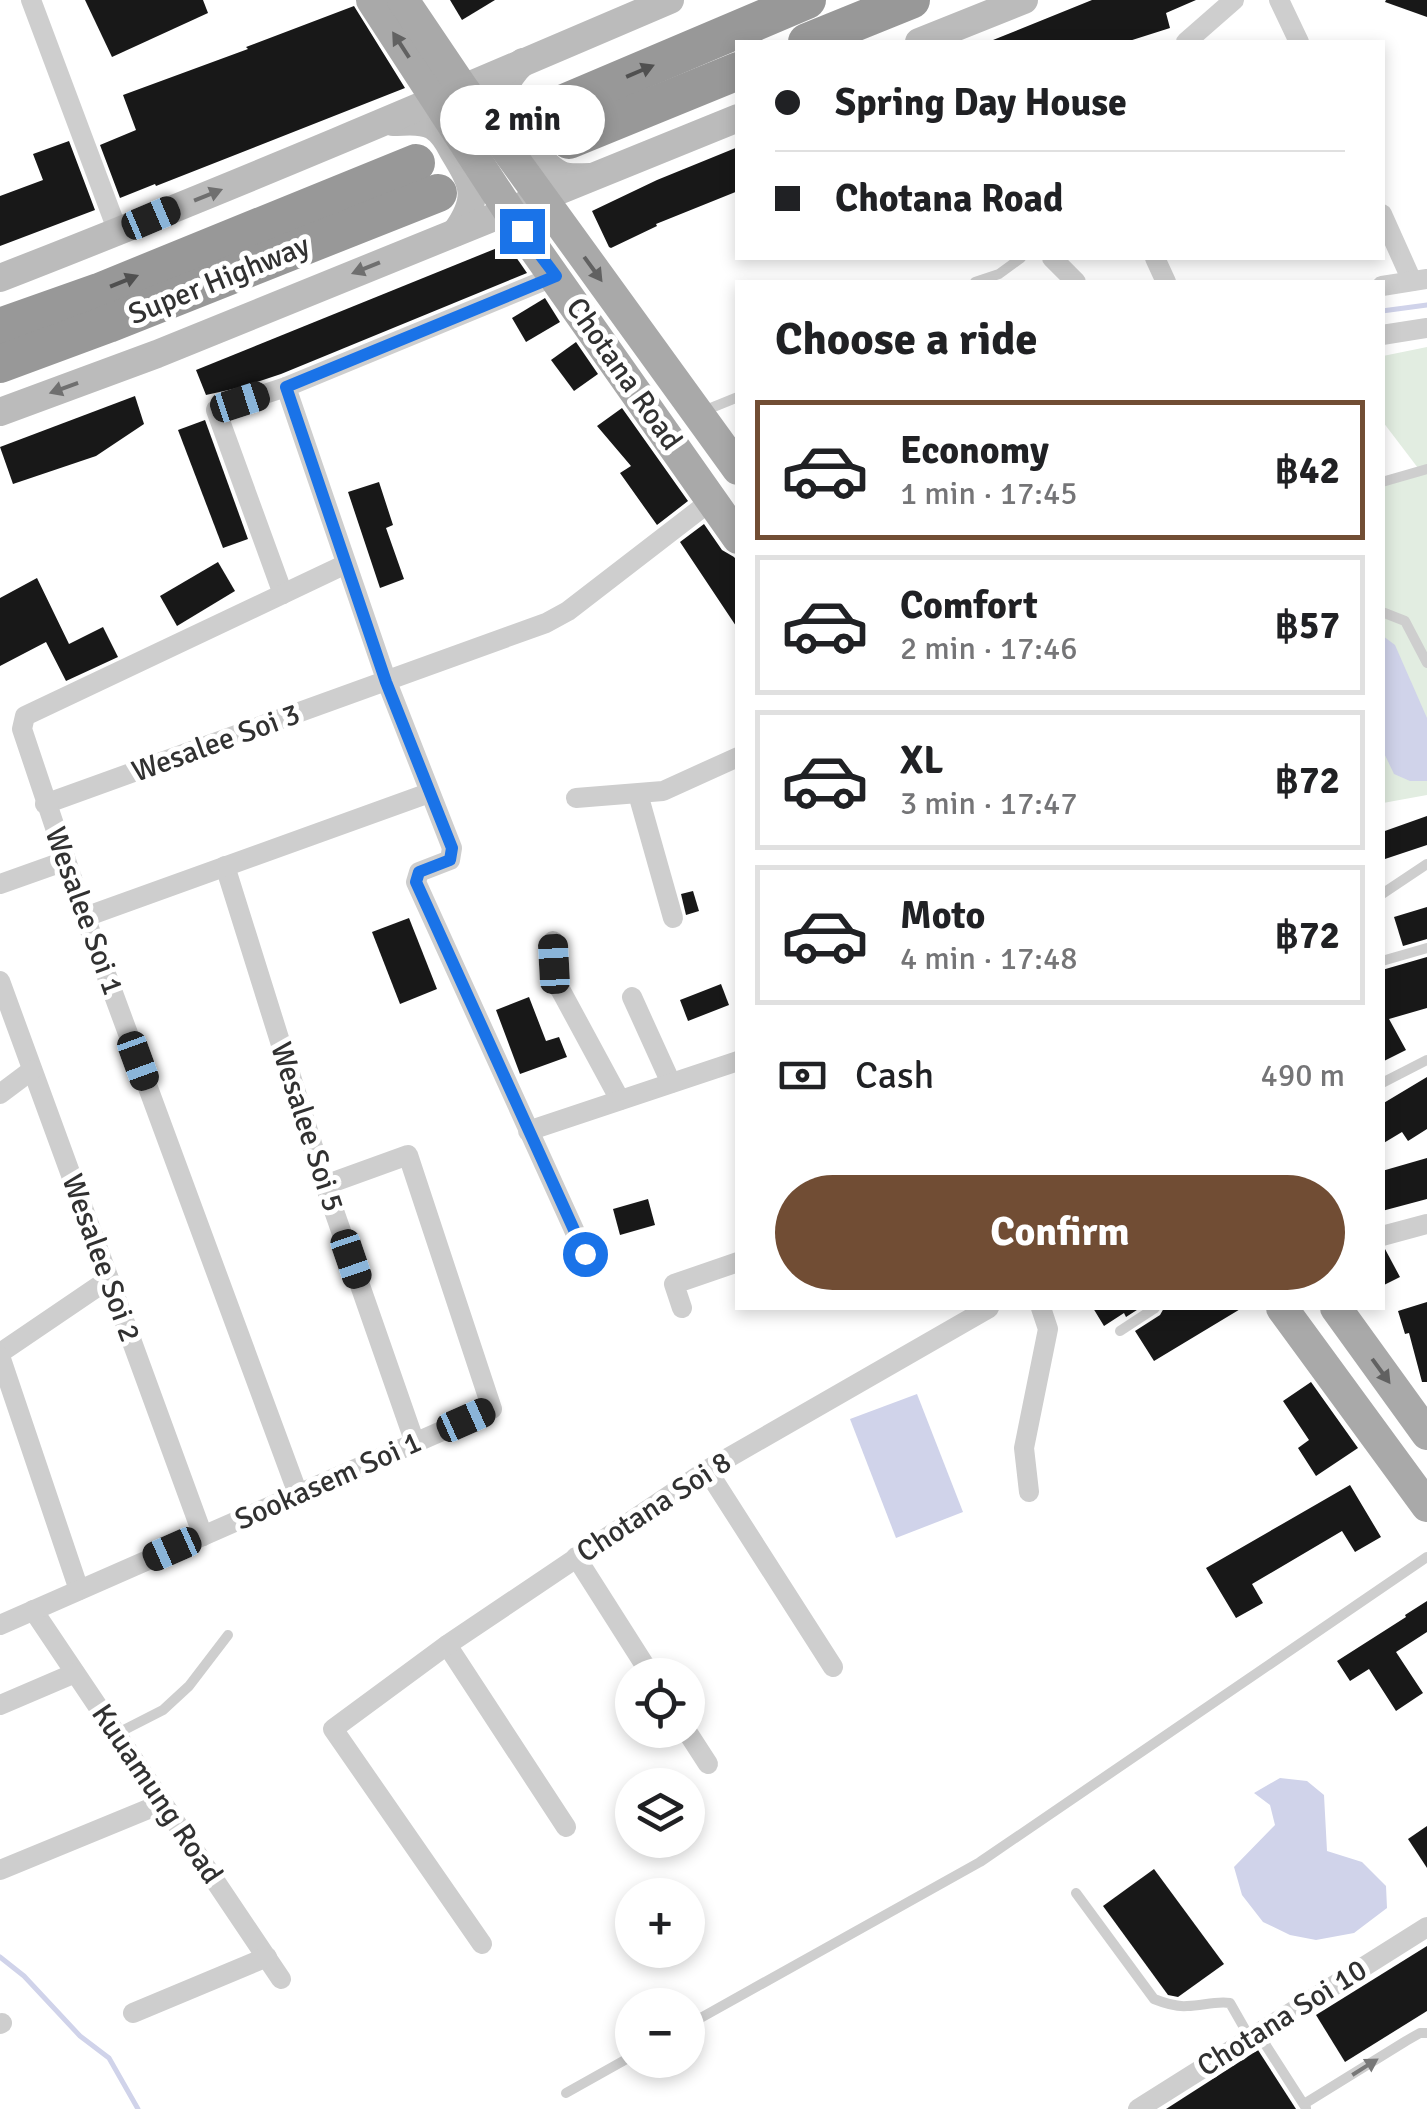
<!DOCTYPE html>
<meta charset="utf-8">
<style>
:root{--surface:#fff;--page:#f6f6f6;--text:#202124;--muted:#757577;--line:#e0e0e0;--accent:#714d34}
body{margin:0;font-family:Signika,sans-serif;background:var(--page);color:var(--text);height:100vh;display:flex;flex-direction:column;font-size:38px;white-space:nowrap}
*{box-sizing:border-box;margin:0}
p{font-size:32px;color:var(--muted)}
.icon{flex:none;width:55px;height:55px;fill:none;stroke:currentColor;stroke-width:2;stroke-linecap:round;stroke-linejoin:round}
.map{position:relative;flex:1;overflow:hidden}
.sheet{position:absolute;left:735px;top:280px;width:650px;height:1030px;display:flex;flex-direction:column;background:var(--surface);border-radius:0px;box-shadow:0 5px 15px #0003}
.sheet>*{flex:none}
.guide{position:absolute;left:735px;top:40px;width:650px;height:220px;border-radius:0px;box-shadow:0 5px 15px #0003;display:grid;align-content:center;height:220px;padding:0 40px;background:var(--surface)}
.tools{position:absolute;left:615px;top:1658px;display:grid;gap:20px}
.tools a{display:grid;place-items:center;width:90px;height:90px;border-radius:50%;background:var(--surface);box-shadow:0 5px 15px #0003;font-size:50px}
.end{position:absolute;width:45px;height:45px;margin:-22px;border:12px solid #1a73e8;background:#fff;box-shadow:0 0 0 5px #fff}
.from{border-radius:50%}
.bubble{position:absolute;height:70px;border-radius:35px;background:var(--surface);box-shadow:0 5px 15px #0003;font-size:32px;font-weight:800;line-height:70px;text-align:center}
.car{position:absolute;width:30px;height:60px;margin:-30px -15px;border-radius:12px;box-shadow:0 0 8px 2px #0007;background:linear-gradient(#222 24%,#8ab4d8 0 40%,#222 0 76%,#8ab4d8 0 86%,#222 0)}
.guide b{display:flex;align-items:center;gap:35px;height:95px;font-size:38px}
.guide b+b{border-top:2px solid var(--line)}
.guide i{width:25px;height:25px;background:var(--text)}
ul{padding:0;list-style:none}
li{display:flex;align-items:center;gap:30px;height:140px;margin:0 20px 15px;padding:0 20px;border:5px solid var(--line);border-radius:0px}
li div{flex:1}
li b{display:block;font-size:38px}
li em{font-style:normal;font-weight:800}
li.current{border-color:var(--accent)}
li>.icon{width:90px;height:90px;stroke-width:1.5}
h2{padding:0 40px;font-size:45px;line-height:120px}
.pay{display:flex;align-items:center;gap:25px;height:110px;padding:0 40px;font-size:38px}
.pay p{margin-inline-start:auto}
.button{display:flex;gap:20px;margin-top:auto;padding:20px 40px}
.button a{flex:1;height:115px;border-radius:60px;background:var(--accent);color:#fff;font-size:40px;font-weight:800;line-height:115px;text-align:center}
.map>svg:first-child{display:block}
.green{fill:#e2ede1}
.water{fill:#d0d3ea}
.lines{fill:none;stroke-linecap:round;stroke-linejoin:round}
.stream{stroke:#d0d3ea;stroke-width:5}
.building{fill:#181818}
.lane{stroke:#cecece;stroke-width:10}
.street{stroke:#cecece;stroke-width:20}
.secondary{stroke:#bbb;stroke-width:28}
.primary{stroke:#a9a9a9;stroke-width:32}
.highway{stroke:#989898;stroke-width:38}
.oneway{fill:#616161}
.oneway2{fill:#505050}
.oneway3{fill:#6f6f6f}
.oneway4{fill:#787878}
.route{stroke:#1a73e8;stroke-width:12}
.labels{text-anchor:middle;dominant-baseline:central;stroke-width:10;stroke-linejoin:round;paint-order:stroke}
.street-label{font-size:30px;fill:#313131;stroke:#fff}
</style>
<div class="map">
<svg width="1427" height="2109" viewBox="0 0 1427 2109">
<rect width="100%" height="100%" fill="#fff"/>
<path class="green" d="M1427 347V795L1383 803 1382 477 1418 468 1383 422V356Z"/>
<g class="water">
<path d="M1383 636 1395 645 1427 718V781H1410L1394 774 1383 751Z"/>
<path d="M917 1394 963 1512 896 1538 850 1419Z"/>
<path d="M1280 1778 1307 1781 1324 1795 1327 1851 1362 1862 1386 1886 1387 1908 1354 1933 1316 1940 1290 1935 1263 1922 1242 1895 1234 1867 1275 1825 1270 1805 1254 1793Z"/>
</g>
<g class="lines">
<g class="stream">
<path d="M1382 311 1427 305"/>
<path d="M0 1957 24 1976 80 2036 109 2058 138 2109"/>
</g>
</g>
<g class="building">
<path d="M85 0H203L208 13 112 57Z"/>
<path d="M450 0H495L462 20Z"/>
<path d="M1092 0H1196L1166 13 1170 28 1126 42H988Z"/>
<path d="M1386 0H1427V17L1385 2Z"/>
<path d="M354 6 405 88 156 186 155 184 120 198 100 145 136 130 123 95 248 49 246 47Z"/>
<path d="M69 141 95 210 0 246V196L43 180 33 154Z"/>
<path d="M738 147V191L656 224 657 226 611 248 609 247 592 211 657 180Z"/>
<path d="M507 244 527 273 281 374 242 387 206 395 196 370Z"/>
<path d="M545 298 560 322 526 342 512 318Z"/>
<path d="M576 342 598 374 574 391 551 360Z"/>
<path d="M135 396 144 424 96 456 13 484 0 447Z"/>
<path d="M622 408 688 501 657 525 620 473 631 466 597 426Z"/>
<path d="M205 420 248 539 223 548 178 430Z"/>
<path d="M379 482 393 525 386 528 404 579 380 588 348 492Z"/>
<path d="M704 524 722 550 734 557 738 562V629L680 542Z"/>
<path d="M218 562 235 591 177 626 160 596Z"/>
<path d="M37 578 69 644 103 627 118 657 66 681 46 642 0 666V598Z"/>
<path d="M1427 816V845L1382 860V832Z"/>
<path d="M693 891 699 911 686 915 681 894Z"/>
<path d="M1427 907V939L1403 946 1394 917Z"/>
<path d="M409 918 437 989 400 1004 372 932Z"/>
<path d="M1427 957V1008L1389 1019 1406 1050 1382 1062V970Z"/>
<path d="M721 984 729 1005 688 1021 680 1000Z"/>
<path d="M529 997 546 1041 559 1037 567 1057 520 1074 496 1010Z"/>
<path d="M1427 1077V1129L1408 1141 1402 1132 1382 1144V1104Z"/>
<path d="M1427 1158V1199L1382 1211V1171Z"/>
<path d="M648 1199 655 1225 620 1235 613 1209Z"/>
<path d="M1382 1249H1385L1400 1277 1382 1286Z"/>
<path d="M1427 1302V1382H1422L1409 1333 1405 1334 1398 1311Z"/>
<path d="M1093 1308H1140L1126 1317 1124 1313 1104 1326Z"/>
<path d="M1164 1308H1242L1154 1361 1135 1331 1160 1315Z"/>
<path d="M1311 1382 1358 1448 1316 1476 1298 1448 1309 1440 1283 1401Z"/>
<path d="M1350 1485 1381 1537 1355 1552 1342 1531 1252 1584 1263 1603 1236 1618 1206 1568Z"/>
<path d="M1427 1601V1632L1396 1652 1423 1693 1396 1711 1369 1669 1350 1681 1337 1661 1406 1617 1405 1615Z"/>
<path d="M1427 1826V1868L1408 1839Z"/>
<path d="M1154 1869 1224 1964 1178 1997 1168 1995 1103 1906Z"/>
<path d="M1427 1946V2011L1345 2062 1316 2015Z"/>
<path d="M1258 2050 1296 2109H1166Z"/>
</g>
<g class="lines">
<g class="lane">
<path d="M975 282 999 274 1021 258"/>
<path d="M701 412 738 397"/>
<path d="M1382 482 1427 469"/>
<path d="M1382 612 1405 621 1427 663"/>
<path d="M1382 894 1427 864"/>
<path d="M1382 961 1427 948"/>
<path d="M1382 1083 1427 1060"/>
<path d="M1120 1331 1155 1308"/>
<path d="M116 1734 163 1710 189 1686 228 1635"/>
<path d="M1076 1893 1154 1999C1164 2003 1176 2007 1187 2006 1202 2006 1214 2001 1230 2003L1250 2038"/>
<path d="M688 2025 980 1862 1427 1557"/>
<path d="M1258 2033 1306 2108"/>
<path d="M566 2093 632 2056"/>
<path d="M1304 2104 1406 2041 1420 2033H1427"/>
</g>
<g class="street">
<path d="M31 0 118 232"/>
<path d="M1279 0 1299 42"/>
<path d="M1186 42 1234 0"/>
<path d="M1382 214 1412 281"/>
<path d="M1052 258 1076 282"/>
<path d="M1155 258 1166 282"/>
<path d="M555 276 286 387 387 682 452 848 450 860 419 872 416 882 585 1254"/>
<path d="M1382 286 1427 279"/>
<path d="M1382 335 1427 328"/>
<path d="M240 402 286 387"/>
<path d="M216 410 283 594"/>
<path d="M638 794 673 918"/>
<path d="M576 798 663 791 738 757"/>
<path d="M45 804 546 623 568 611 712 500"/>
<path d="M225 866 325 1185 415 1443"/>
<path d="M0 884 65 861"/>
<path d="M85 917 429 793"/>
<path d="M553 941 555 976 560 989 620 1100"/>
<path d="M0 981 203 1536"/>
<path d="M632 997 671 1083"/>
<path d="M0 1094 32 1070"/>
<path d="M528 1131 738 1061"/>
<path d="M1382 1236 1427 1224"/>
<path d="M682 1308 674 1284 738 1262"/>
<path d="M0 1353 109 1279"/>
<path d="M0 1356 79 1590"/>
<path d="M707 1470 833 1667"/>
<path d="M1029 1492 1024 1448 1048 1329 1041 1308"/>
<path d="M298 1494 85 917 22 729 25 716 346 564"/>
<path d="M576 1557 651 1675"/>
<path d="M33 1610 281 1979"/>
<path d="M0 1625 492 1409 408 1155 325 1185"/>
<path d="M447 1645 566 1827"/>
<path d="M0 1705 75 1673"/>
<path d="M686 1730 708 1764"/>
<path d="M0 1870 163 1803"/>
<path d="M482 1944 333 1729 447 1645 707 1470 989 1308"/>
<path d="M133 2013 267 1957"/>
<path d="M0 2024 2 2023"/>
<path d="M1138 2109 1427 1927"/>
</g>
<g class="secondary">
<path d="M919 42 1024 0"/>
<path d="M523 62C513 71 504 82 505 96 505 116 540 165 559 174 568 179 580 177 590 177"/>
<path d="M393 122C407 122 421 119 433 126 443 132 448 141 453 151 473 184 481 197 456 232"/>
<path d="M0 278C226 190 448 95 670 0"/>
<path d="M0 412 157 354 738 118"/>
</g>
<g class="primary">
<path d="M372 0 522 231 738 538"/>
<path d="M403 0 463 89 738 469"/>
<path d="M1282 1308 1427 1506"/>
<path d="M1336 1308 1427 1434"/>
</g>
<g class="highway">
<path d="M807 42 911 0"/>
<path d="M550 109 807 0"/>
<path d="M569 140 738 71"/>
<path d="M0 327 99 292 416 163"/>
<path d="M0 364 108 324 438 193"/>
</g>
</g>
<defs><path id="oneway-solid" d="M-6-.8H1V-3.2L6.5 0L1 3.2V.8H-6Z" transform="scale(2.5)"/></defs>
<g class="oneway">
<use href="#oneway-solid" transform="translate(401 45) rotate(-123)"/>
<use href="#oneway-solid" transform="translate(593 269) rotate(54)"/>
<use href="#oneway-solid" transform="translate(1381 1371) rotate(54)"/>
</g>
<g class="oneway2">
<use href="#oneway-solid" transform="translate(640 71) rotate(-23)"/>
<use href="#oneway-solid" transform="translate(124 281) rotate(-22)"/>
</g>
<g class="oneway3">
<use href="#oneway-solid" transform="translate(208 195) rotate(-22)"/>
<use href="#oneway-solid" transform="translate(366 268) rotate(158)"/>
<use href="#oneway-solid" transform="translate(64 388) rotate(160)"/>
</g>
<use class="oneway4" href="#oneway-solid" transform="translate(1365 2067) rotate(-32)"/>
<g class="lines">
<path class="route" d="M522 231 556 276 286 387 386 682 452 848 450 860 419 872 416 882 585 1254"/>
</g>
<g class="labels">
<g class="street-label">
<text transform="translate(219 280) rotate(-22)">Super Highway</text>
<text transform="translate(624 374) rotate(55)">Chotana Road</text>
<text transform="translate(216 743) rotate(-20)">Wesalee Soi 3</text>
<text transform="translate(84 911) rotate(70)">Wesalee Soi 1</text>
<text transform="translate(307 1127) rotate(72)">Wesalee Soi 5</text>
<text transform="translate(101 1258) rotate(70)">Wesalee Soi 2</text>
<text transform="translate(328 1481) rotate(-24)">Sookasem Soi 1</text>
<text transform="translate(654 1507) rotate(-33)">Chotana Soi 8</text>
<text transform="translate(157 1794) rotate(56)">Kuuamung Road</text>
<text transform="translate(1282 2018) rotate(-32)">Chotana Soi 10</text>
</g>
</g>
</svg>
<div class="tools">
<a><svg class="icon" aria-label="locate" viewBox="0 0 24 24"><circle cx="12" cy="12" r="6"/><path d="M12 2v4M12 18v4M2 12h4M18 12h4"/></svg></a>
<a><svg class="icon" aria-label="layers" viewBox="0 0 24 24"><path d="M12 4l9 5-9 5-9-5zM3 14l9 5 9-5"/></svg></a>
<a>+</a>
<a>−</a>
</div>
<i class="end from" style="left:585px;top:1254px"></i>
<i class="end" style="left:522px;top:231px"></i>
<div class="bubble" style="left:440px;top:85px;width:165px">2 min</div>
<i class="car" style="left:151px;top:218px;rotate:67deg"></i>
<i class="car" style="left:240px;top:402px;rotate:72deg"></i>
<i class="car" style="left:554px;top:964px;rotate:357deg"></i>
<i class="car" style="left:138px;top:1061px;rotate:160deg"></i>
<i class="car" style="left:351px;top:1259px;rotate:161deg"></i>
<i class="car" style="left:466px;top:1420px;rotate:66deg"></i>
<i class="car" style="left:172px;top:1549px;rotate:246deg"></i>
<div class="guide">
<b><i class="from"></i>Spring Day House</b>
<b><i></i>Chotana Road</b>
</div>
<section class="sheet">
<h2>Choose a ride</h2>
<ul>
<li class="current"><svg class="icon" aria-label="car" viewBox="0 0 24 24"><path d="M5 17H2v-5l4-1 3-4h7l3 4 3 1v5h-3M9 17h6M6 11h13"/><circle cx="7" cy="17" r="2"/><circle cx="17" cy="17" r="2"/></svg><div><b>Economy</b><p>1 min · 17:45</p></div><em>฿42</em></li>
<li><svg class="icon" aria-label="car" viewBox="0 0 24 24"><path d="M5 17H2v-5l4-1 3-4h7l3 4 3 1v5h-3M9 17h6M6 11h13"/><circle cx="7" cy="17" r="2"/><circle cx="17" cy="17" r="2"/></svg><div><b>Comfort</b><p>2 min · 17:46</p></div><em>฿57</em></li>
<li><svg class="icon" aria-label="car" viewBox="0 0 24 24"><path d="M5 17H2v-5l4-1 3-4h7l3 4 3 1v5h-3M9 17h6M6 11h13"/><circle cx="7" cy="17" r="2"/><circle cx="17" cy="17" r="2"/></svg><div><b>XL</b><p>3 min · 17:47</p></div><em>฿72</em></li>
<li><svg class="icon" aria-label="car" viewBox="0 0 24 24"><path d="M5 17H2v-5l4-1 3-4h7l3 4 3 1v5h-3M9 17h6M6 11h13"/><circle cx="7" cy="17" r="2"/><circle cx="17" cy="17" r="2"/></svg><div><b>Moto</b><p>4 min · 17:48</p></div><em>฿72</em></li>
</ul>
<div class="pay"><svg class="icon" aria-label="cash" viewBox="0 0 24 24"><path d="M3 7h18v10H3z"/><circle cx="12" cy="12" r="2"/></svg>Cash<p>490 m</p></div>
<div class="button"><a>Confirm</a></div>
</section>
</div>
